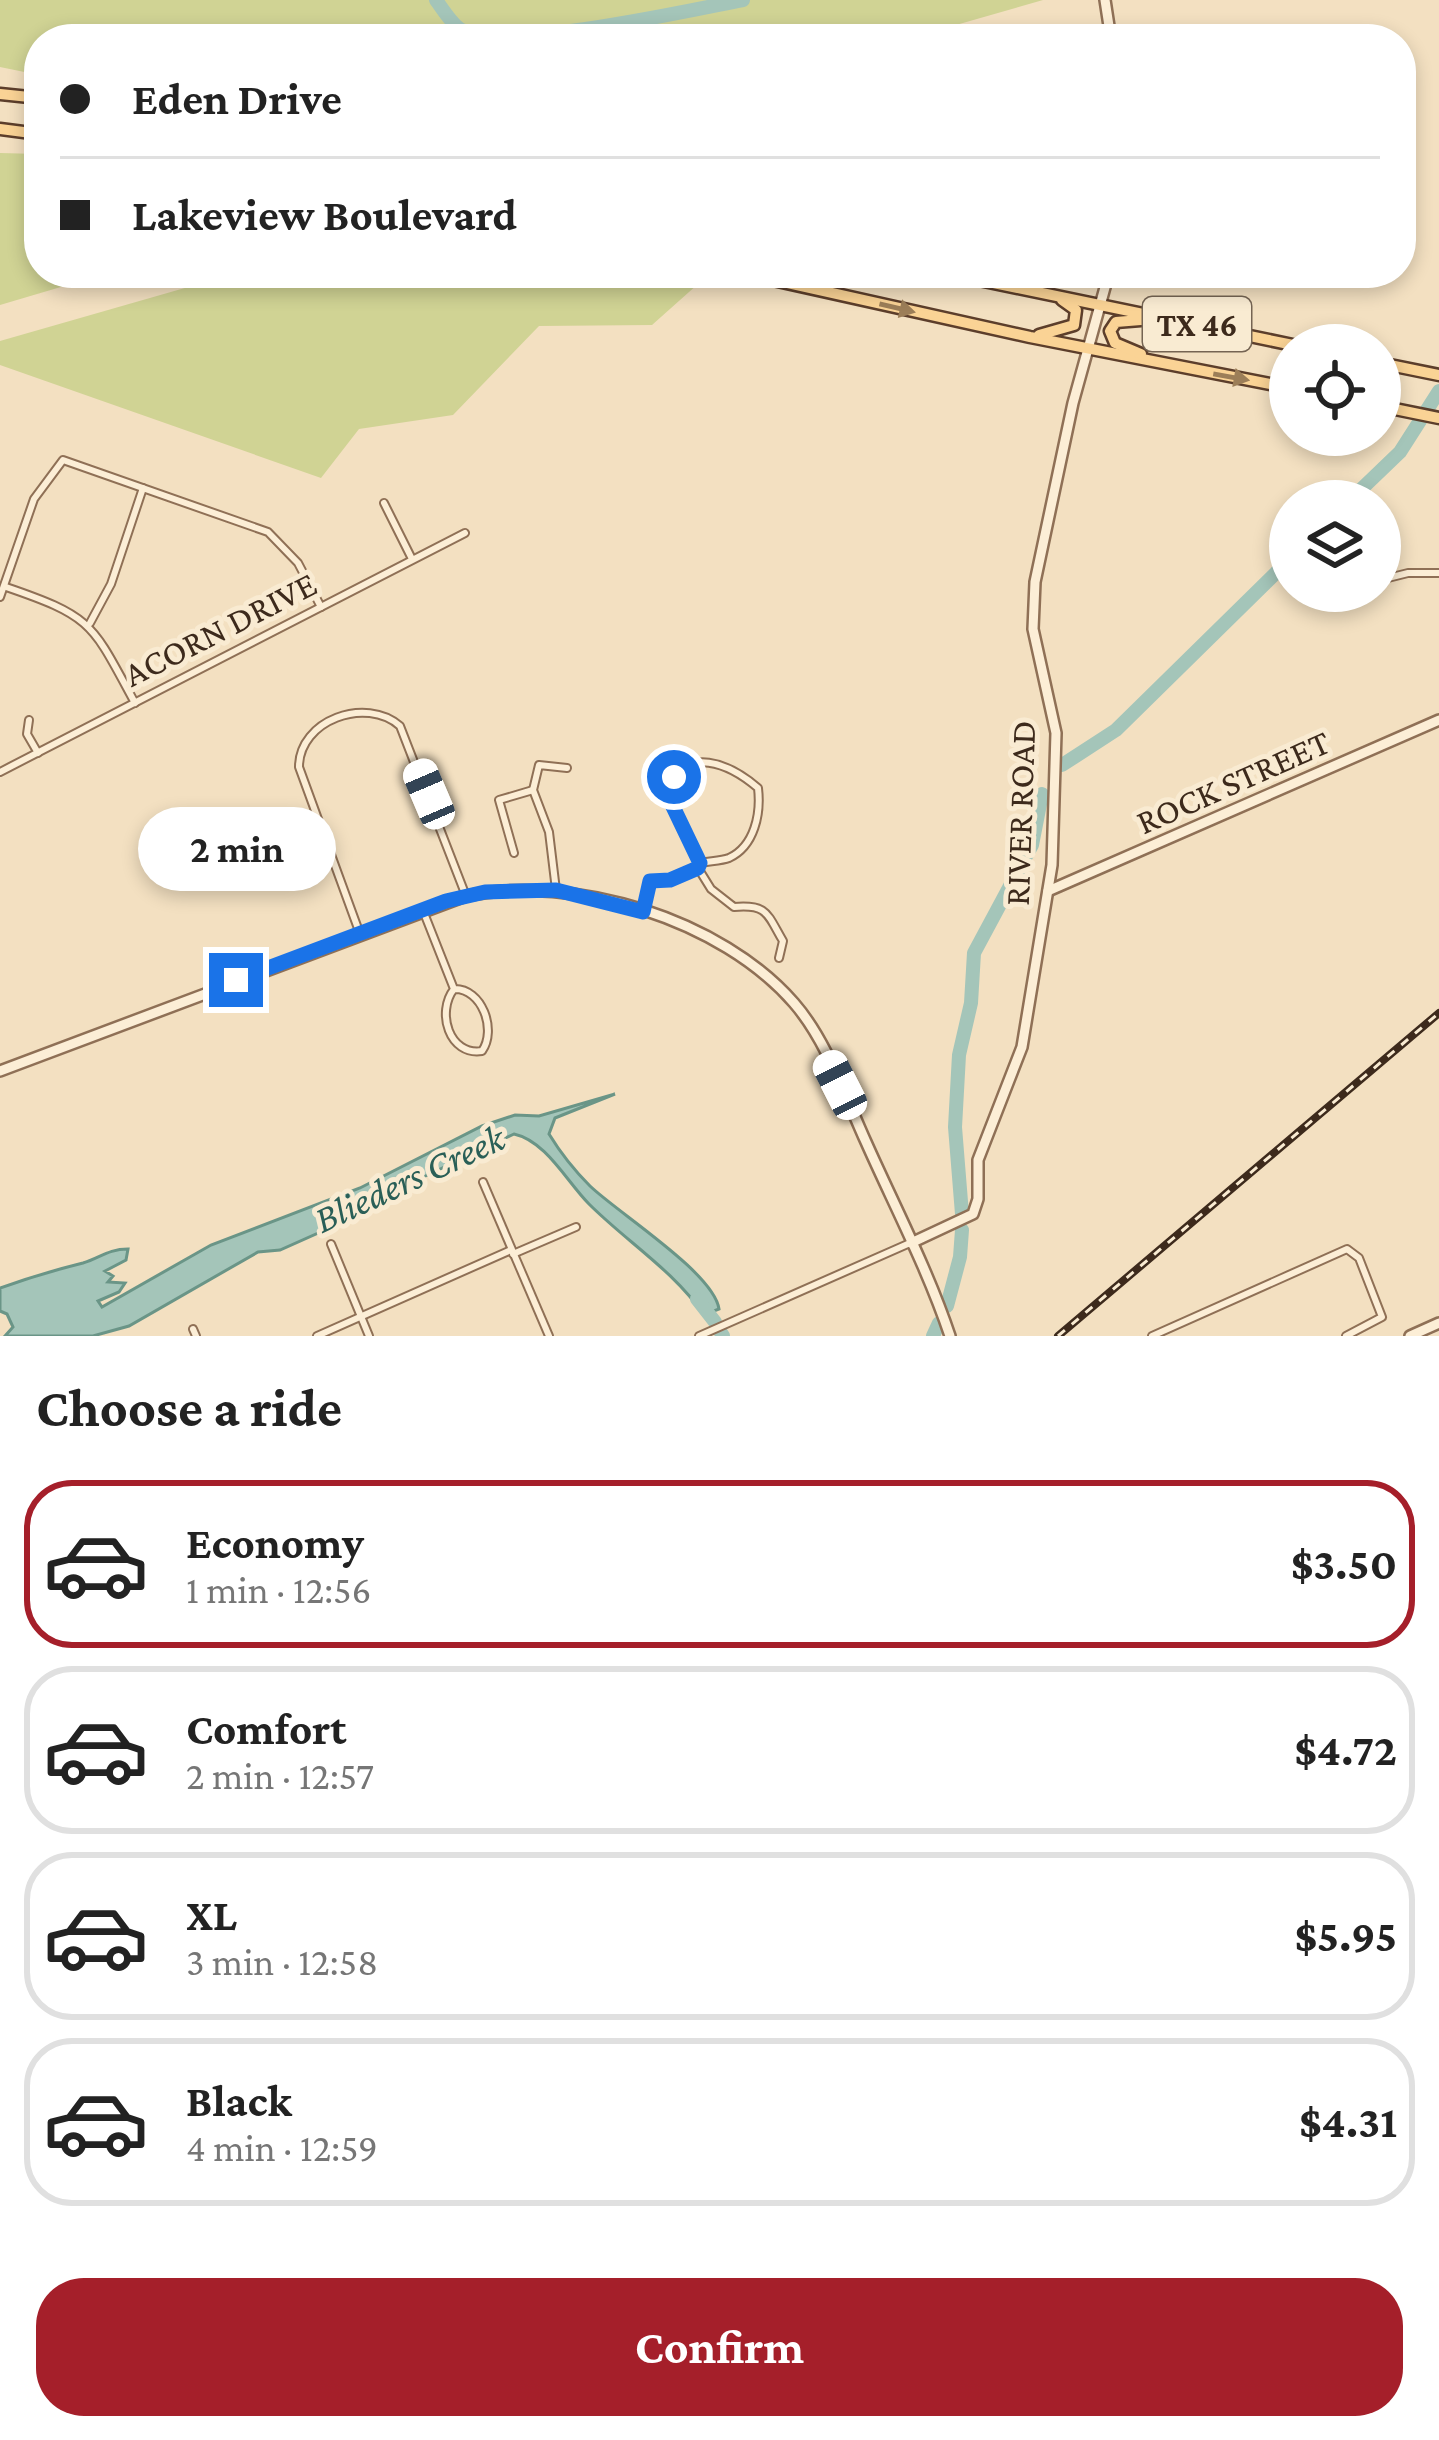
<!DOCTYPE html>
<meta charset="utf-8">
<style>
:root{--surface:#fff;--page:#f6f6f6;--text:#222;--muted:#767676;--line:#e0e0e0;--accent:#a51f2a}
body{margin:0;font-family:"Crimson Pro",serif;background:var(--page);color:var(--text);height:100vh;display:flex;flex-direction:column;font-size:45px;white-space:nowrap}
*{box-sizing:border-box;margin:0}
p{font-size:39px;color:var(--muted)}
.icon{flex:none;width:66px;height:66px;fill:none;stroke:currentColor;stroke-width:2;stroke-linecap:round;stroke-linejoin:round}
.map{position:relative;height:1336px;overflow:hidden}
.drawer{display:flex;flex-direction:column;background:var(--surface);flex:1}
.drawer>*{flex:none}
.hud{position:absolute;left:24px;top:24px;width:1392px;height:264px;border-radius:48px;box-shadow:0 6px 18px #0003;display:grid;align-content:center;height:264px;padding:0 36px;background:var(--surface)}
.tools{position:absolute;left:1269px;top:324px;display:grid;gap:24px}
.tools a{display:grid;place-items:center;width:132px;height:132px;border-radius:50%;background:var(--surface);box-shadow:0 6px 18px #0003;font-size:60px}
.end{position:absolute;width:54px;height:54px;margin:-27px;border:15px solid #1a73e8;background:#fff;box-shadow:0 0 0 6px #fff}
.from{border-radius:50%}
.bubble{position:absolute;height:84px;border-radius:42px;background:var(--surface);box-shadow:0 6px 18px #0003;font-size:39px;font-weight:700;line-height:84px;text-align:center}
.car{position:absolute;width:36px;height:72px;margin:-36px -18px;border-radius:15px;box-shadow:0 0 9px 3px #0007;background:linear-gradient(#fff 24%,#345 0 40%,#fff 0 76%,#345 0 86%,#fff 0)}
.hud b{display:flex;align-items:center;gap:42px;height:114px;font-size:45px}
.hud b+b{border-top:3px solid var(--line)}
.hud i{width:30px;height:30px;background:var(--text)}
ul{padding:0;list-style:none}
li{display:flex;align-items:center;gap:36px;height:168px;margin:0 24px 18px;padding:0 12px;border:6px solid var(--line);border-radius:48px}
li div{flex:1}
li b{display:block;font-size:45px}
li em{font-style:normal;font-weight:700}
li.active{border-color:var(--accent)}
li>.icon{width:108px;height:108px;stroke-width:1.5}
h2{padding:0 36px;font-size:54px;line-height:144px}
.action{display:flex;gap:24px;margin-top:auto;padding:24px 36px}
.action a{flex:1;height:138px;border-radius:48px;background:var(--accent);color:#fff;font-size:48px;font-weight:700;line-height:138px;text-align:center}
.map>svg:first-child{display:block}
.green{fill:#d0d394}
.water{fill:#a4c5b9;stroke:#6a9587;stroke-width:3}
.lines{fill:none;stroke-linecap:round;stroke-linejoin:round}
.river{stroke:#a4c5b9;stroke-width:14}
.minor-casing{stroke:#8f7056;stroke-width:10}
.tertiary-casing{stroke:#8f7056;stroke-width:14}
.primary-casing{stroke:#5c3e2b;stroke-width:15}
.minor{stroke:#fceed6;stroke-width:6}
.tertiary{stroke:#fceed6;stroke-width:9}
.primary{stroke:#fad395;stroke-width:10}
.rail-casing{stroke:#3d2a1c;stroke-width:8}
.rail{stroke:#f9ebd2;stroke-width:3;stroke-dasharray:9;stroke-linecap:butt}
.oneway{fill:#9c7e58}
.route{stroke:#1a73e8;stroke-width:15}
.labels{text-anchor:middle;dominant-baseline:central;stroke-width:10;stroke-linejoin:round;paint-order:stroke}
.shield{fill:#f9ebd2;stroke:#756453;stroke-width:3}
.shield-label{font-size:33px;font-weight:bold;fill:#3d2a1c}
.street-label{font-size:36px;fill:#3d2a1c;stroke:#f9ebd2}
.water-label{font-size:39px;font-style:italic;fill:#2a5f57;stroke:#f9ebd2}
</style>
<div class="map">
<svg width="1439" height="1336" viewBox="0 0 1439 1336">
<rect width="100%" height="100%" fill="#f3e0c1"/>
<g class="green">
<path d="M0 0H1043L907 39H39V75L0 67Z"/>
<path d="M0 153 39 154V273H108L0 305Z"/>
<path d="M237 273H633L698 284 652 325 539 326 453 415 359 429 321 478 0 365V341Z"/>
</g>
<path class="water" d="M615 1094 555 1118 549 1134C560 1152 575 1171 590 1186 618 1213 714 1273 719 1309L704 1315C673 1270 627 1242 589 1204 567 1182 546 1141 514 1134L415 1181 372 1209 280 1250 258 1252 129 1326 93 1336H5L13 1327 7 1314 0 1311V1288C28 1278 55 1270 83 1263 100 1258 108 1249 128 1249L126 1260 105 1271 113 1276 108 1282 125 1283 119 1292 98 1301 102 1307 211 1245 360 1188 482 1126 515 1115 539 1116Z"/>
<g class="lines">
<g class="river">
<path d="M436 0C442 8 451 23 460 29 501 53 690 10 743 0"/>
<path d="M1349 501 1400 452 1439 391"/>
<path d="M1062 765 1116 730 1290 559"/>
<path d="M962 1214 955 1127 959 1055 971 1003 974 953 1032 845 1042 794"/>
<path d="M697 1299 715 1322"/>
<path d="M947 1306 960 1257 962 1230"/>
<path d="M721 1333 723 1336"/>
<path d="M933 1336 939 1323"/>
</g>
<g class="minor-casing">
<g id="minor">
<path d="M384 503 412 559"/>
<path d="M1380 580 1408 573H1439"/>
<path d="M6 587C94 617 92 624 135 703"/>
<path d="M1332 593 1339 591"/>
<path d="M0 597 34 499 63 460 268 532 298 563 321 607"/>
<path d="M90 623 111 584 143 488"/>
<path d="M29 720 27 734 38 753"/>
<path d="M0 772 465 533"/>
<path d="M514 853 499 800 533 790"/>
<path d="M698 868 711 889 734 907C768 904 767 914 783 941L779 958"/>
<path d="M556 890 549 832 533 790 539 765 567 768"/>
<path d="M642 912 650 881C667 882 690 877 700 863L665 790C686 744 730 764 758 788 761 813 755 846 729 858 721 861 709 861 700 863"/>
<path d="M424 913 454 989C436 1012 449 1056 482 1051 497 1030 482 988 454 989"/>
<path d="M360 934 299 767C299 720 366 696 400 726L466 896"/>
<path d="M483 1182 549 1336"/>
<path d="M331 1244 369 1336"/>
<path d="M513 1254 576 1227"/>
<path d="M193 1329 196 1336"/>
<path d="M317 1336 511 1250"/>
<path d="M699 1336 910 1243"/>
<path d="M1152 1336 1347 1249 1359 1258 1382 1317 1346 1336"/>
</g>
</g>
<g class="tertiary-casing">
<g id="tertiary">
<path d="M1105 0 1111 39"/>
<path d="M1048 891 1439 720"/>
<path d="M0 1071 466 896C574 874 721 919 794 1003 827 1041 845 1096 866 1142 894 1205 928 1270 950 1336"/>
<path d="M911 1243 973 1214 978 1199V1160L1022 1047 1052 865 1056 733 1033 629 1035 582 1073 403 1109 273"/>
<path d="M1410 1336 1439 1323"/>
</g>
</g>
<g class="primary-casing">
<g id="primary">
<path d="M0 94 39 98"/>
<path d="M0 129 39 134"/>
<path d="M742 273 1030 337 1290 388"/>
<path d="M945 273 1293 345"/>
<path d="M1039 335 1074 325 1076 310 1062 300"/>
<path d="M1141 354 1115 343 1110 331 1116 322 1153 319"/>
<path d="M1380 363 1439 375"/>
<path d="M1380 406 1439 418"/>
</g>
</g>
<use href="#minor" class="minor"/>
<use href="#tertiary" class="tertiary"/>
<use href="#primary" class="primary"/>
<g class="rail-casing">
<path id="rail" d="M1058 1336 1439 1013"/>
</g>
<use href="#rail" class="rail"/>
</g>
<defs><path id="oneway-solid" d="M-6-.8H1V-3.2L6.5 0L1 3.2V.8H-6Z" transform="scale(3)"/></defs>
<g class="oneway">
<use href="#oneway-solid" transform="translate(897 308) rotate(13)"/>
<use href="#oneway-solid" transform="translate(1231 377) rotate(10)"/>
</g>
<g class="lines">
<path class="route" d="M236 980 446 901 485 892 556 890 643 912 650 881 670 880 698 868 700 863 665 790 674 777"/>
</g>
<g class="labels">
<rect class="shield" x="1143" y="297" width="108" height="54" rx="9"/>
<g class="shield-label">
<text x="1197" y="324">TX 46</text>
</g>
<g class="street-label">
<text transform="translate(220 629) rotate(-27)">ACORN DRIVE</text>
<text transform="translate(1233 782) rotate(-24)">ROCK STREET</text>
<text transform="translate(1020 813) rotate(-88)">RIVER ROAD</text>
</g>
<g class="water-label">
<text transform="translate(409 1178) rotate(-25)">Blieders Creek</text>
</g>
</g>
</svg>
<div class="tools">
<a><svg class="icon" aria-label="locate" viewBox="0 0 24 24"><circle cx="12" cy="12" r="6"/><path d="M12 2v4M12 18v4M2 12h4M18 12h4"/></svg></a>
<a><svg class="icon" aria-label="layers" viewBox="0 0 24 24"><path d="M12 4l9 5-9 5-9-5zM3 14l9 5 9-5"/></svg></a>
</div>
<i class="end from" style="left:674px;top:777px"></i>
<i class="end" style="left:236px;top:980px"></i>
<div class="bubble" style="left:138px;top:807px;width:198px">2 min</div>
<i class="car" style="left:429px;top:794px;rotate:337deg"></i>
<i class="car" style="left:840px;top:1085px;rotate:333deg"></i>
<div class="hud">
<b><i class="from"></i>Eden Drive</b>
<b><i></i>Lakeview Boulevard</b>
</div>
</div>
<section class="drawer">
<h2>Choose a ride</h2>
<ul>
<li class="active"><svg class="icon" aria-label="car" viewBox="0 0 24 24"><path d="M5 17H2v-5l4-1 3-4h7l3 4 3 1v5h-3M9 17h6M6 11h13"/><circle cx="7" cy="17" r="2"/><circle cx="17" cy="17" r="2"/></svg><div><b>Economy</b><p>1 min · 12:56</p></div><em>$3.50</em></li>
<li><svg class="icon" aria-label="car" viewBox="0 0 24 24"><path d="M5 17H2v-5l4-1 3-4h7l3 4 3 1v5h-3M9 17h6M6 11h13"/><circle cx="7" cy="17" r="2"/><circle cx="17" cy="17" r="2"/></svg><div><b>Comfort</b><p>2 min · 12:57</p></div><em>$4.72</em></li>
<li><svg class="icon" aria-label="car" viewBox="0 0 24 24"><path d="M5 17H2v-5l4-1 3-4h7l3 4 3 1v5h-3M9 17h6M6 11h13"/><circle cx="7" cy="17" r="2"/><circle cx="17" cy="17" r="2"/></svg><div><b>XL</b><p>3 min · 12:58</p></div><em>$5.95</em></li>
<li><svg class="icon" aria-label="car" viewBox="0 0 24 24"><path d="M5 17H2v-5l4-1 3-4h7l3 4 3 1v5h-3M9 17h6M6 11h13"/><circle cx="7" cy="17" r="2"/><circle cx="17" cy="17" r="2"/></svg><div><b>Black</b><p>4 min · 12:59</p></div><em>$4.31</em></li>
</ul>
<div class="action"><a>Confirm</a></div>
</section>
